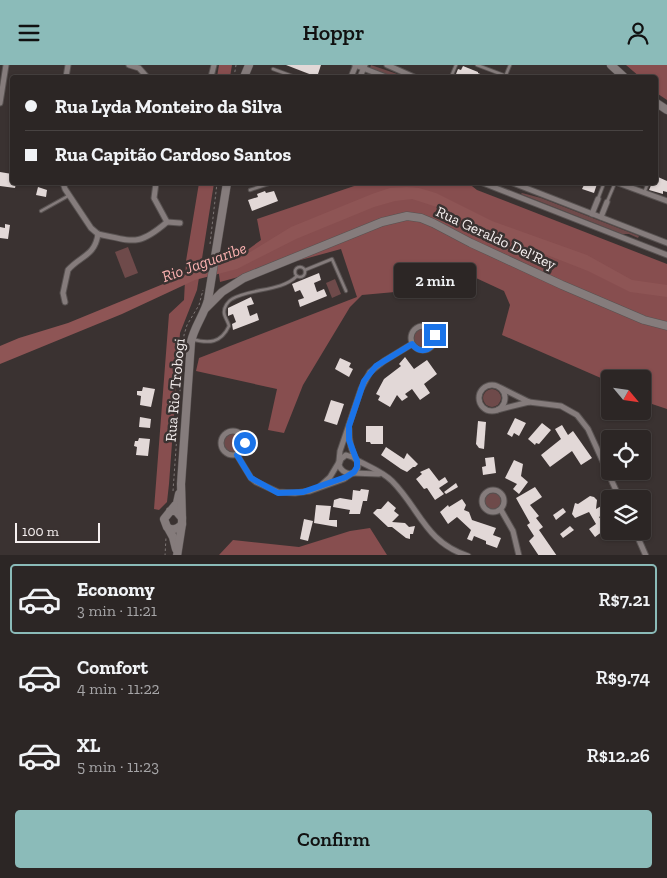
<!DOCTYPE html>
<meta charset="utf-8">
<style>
:root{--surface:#2c2625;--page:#342e2d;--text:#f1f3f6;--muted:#a6a5a7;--line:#484342;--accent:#8bbbb9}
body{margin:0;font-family:"Zilla Slab",serif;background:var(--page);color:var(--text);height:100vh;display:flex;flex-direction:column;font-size:19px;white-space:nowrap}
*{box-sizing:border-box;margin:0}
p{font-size:16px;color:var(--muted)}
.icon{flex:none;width:28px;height:28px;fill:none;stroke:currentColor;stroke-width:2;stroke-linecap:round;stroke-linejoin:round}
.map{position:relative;height:490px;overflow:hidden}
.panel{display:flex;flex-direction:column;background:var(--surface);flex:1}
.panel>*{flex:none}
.guide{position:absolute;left:10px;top:10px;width:648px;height:110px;border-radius:5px;box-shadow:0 1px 4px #0004,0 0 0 1px var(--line);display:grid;align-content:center;height:110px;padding:0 15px;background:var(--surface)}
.needle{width:32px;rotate:119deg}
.tools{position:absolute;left:601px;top:305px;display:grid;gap:10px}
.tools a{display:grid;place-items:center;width:50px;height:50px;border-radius:5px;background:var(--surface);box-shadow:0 1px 4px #0004,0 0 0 1px var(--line);font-size:25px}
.scale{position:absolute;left:15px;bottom:12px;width:85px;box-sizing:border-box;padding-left:5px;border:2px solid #f6f0f0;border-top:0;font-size:14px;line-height:18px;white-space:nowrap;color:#f6f0f0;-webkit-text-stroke:4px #3a3231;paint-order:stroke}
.end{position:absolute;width:22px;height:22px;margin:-11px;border:6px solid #1a73e8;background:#fff;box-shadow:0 0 0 2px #fff}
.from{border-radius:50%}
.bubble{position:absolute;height:35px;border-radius:5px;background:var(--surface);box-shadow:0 1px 4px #0004,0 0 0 1px var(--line);font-size:16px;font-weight:600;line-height:35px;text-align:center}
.guide b{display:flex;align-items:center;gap:18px;height:48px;font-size:19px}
.guide b+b{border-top:1px solid var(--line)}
.guide i{width:12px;height:12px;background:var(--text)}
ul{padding:9px 0 0;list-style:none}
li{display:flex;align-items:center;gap:15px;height:70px;margin:0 10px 8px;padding:0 5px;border:2px solid transparent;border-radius:5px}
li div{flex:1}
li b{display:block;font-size:19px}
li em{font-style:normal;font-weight:600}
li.current{border-color:var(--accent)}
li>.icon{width:45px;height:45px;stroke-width:1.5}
.primary-button{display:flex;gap:10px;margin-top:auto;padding:10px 15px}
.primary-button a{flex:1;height:58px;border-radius:5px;background:var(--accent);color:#111;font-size:20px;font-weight:600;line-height:58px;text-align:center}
header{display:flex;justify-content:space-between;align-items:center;height:65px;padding:0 15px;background:var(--accent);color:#111;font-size:22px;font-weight:600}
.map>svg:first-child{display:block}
.green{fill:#6e4a4a}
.forest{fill:#874e4f}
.water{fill:#8e5555}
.building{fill:#e2d8d7}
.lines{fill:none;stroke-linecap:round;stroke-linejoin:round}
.lane-casing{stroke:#585251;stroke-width:4.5}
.street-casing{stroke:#585251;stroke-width:7}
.secondary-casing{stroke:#585251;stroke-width:9}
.path{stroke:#7d7675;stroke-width:1;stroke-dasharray:2.5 2.5;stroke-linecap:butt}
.lane{stroke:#857c7c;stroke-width:2.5}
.street{stroke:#857c7c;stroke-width:5}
.secondary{stroke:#857c7c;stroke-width:8}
.route{stroke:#1a73e8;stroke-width:6}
.labels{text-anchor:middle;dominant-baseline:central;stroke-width:5;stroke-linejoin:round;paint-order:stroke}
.street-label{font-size:15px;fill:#f6f0f0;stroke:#3a3231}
.water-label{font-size:16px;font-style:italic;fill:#fbb2b1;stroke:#3a3231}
</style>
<header><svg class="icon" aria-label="menu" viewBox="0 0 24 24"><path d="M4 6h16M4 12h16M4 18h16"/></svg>Hoppr<svg class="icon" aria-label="person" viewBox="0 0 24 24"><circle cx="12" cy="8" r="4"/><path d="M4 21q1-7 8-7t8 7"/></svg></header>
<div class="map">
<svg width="667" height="491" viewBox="0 0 667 491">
<rect width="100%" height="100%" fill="#3a3231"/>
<g class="green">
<path d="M371 0 406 12H394L370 3Z"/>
<path d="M522 128 541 133 639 171 638 173 629 169H622L521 129Z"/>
<path d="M128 182 138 208 125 213 115 187Z"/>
<path d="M335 214 341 229 332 233 326 218Z"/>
<circle cx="424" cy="273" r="10"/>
<circle cx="492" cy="333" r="9"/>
<circle cx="233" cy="378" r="10"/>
<circle cx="493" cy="437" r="9"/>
</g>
<g class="forest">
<path d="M219 0H232L230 12H217Z"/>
<path d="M626 0H667V35L655 27V12H640Z"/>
<path d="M199 118H214L197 225 180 268 169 419 167 437 159 445 154 444 169 249 184 235 186 196Z"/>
<path d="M363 118H468L477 125 667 199V344L643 336 642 314H610V317L502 270 510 240 504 226 476 213 450 222 362 230 350 242 303 320 284 368 268 365 277 324 196 306 199 293 357 232 341 184 220 217 217 195 235 194 261 175 257 154Z"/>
<path d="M370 463 387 490H219L233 475 299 482 350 466Z"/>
</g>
<path class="water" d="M407 122 419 123 436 128 492 156 587 190 632 215 667 220V232L630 227 588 206 496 170 443 144 412 134 395 136 374 142 296 174 237 204 195 215 122 249 0 299V281L19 273 68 258 173 215 198 202 242 192 291 162 372 129 390 123Z"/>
<g class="building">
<path d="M286 0H321L317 12Z"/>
<path d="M463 1 478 7V8L487 12H467L456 9 458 4 461 5Z"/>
<path d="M0 107 12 109V118H16L15 123 0 121Z"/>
<path d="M658 112 667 116V127L663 126V129L649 125 652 118 656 117Z"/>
<path d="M585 118 597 119 594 128 582 124Z"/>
<path d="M38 122 47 125 46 132 36 130Z"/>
<path d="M265 126 266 128 274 126 278 136 252 146 248 135 258 132 257 129Z"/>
<path d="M5 159 10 160 8 174 0 173V162L5 163Z"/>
<path d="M319 208 321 215 314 218 317 227 324 224 327 231 300 242 298 235 304 233 300 225 295 227 292 219Z"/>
<path d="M251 232 254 239 247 241 250 251 257 248 259 255 233 265 232 259 236 257 233 249 228 251V243Z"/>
<path d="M405 292 414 304 427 295 437 309 424 319 430 328 420 335 412 324 405 329 408 332 402 336 397 330 390 342 378 335 380 331 376 329 384 314 401 301 399 299Z"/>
<path d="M340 293 351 298 349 302 353 304 349 312 335 304Z"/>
<path d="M143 322 155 324 151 342 140 340 141 331 137 330V326H142Z"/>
<path d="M331 335 344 339 337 360 324 356Z"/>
<path d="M140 352 151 354 150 363 139 362Z"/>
<path d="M515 353 526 358 519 371 514 368 512 372 507 369Z"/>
<path d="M478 356 486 357 484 384 479 383 476 379Z"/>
<path d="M542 358 551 365 539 379 536 378 535 380 528 374Z"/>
<path d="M562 360 568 370 573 366 592 393 581 400 572 386 550 402 541 390 561 374 555 364Z"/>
<path d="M366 361H383V379H371L370 377H366Z"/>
<path d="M139 373 150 374 148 391 136 390 137 382 134 381 135 376H138Z"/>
<path d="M386 382 404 394 407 388 418 399 415 402H413L407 407 401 404 381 390Z"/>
<path d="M494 392 496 408 483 410 482 402 486 401 485 393Z"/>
<path d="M514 395 523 399 521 411 528 417 519 429 513 424 517 419 505 413Z"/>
<path d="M429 403 439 416 445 412 448 417 439 423 444 429 435 435 427 423 424 424 416 414 422 409 420 407Z"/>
<path d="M456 418 458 422 446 429 444 427Z"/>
<path d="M535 422 542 432 530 440 539 451 536 453 543 462 539 465 557 491H539L529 476 534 471 527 460 530 458 516 433Z"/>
<path d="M361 424 369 425 367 436H363L360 449H349L350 445 333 442 334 435 340 433 352 435 353 425 360 426Z"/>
<path d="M590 431 594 432 597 435 596 444 603 440 607 447 599 452 607 463 595 472 589 464 596 459 589 447 575 453 572 449 575 438 578 439Z"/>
<path d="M462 434 466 440 464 445 469 447 472 455 496 463 493 470 501 473 497 483 486 479V476L474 471 472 476 467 474 471 465 457 452 448 459 440 447 448 440 449 442Z"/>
<path d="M388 436 396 443 394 446 399 450 392 457 405 458 409 462 415 461 413 469H410V474L406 473 392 462H388L373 448 377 444H381Z"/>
<path d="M316 440 331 441 329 455H337V462L314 458Z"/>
<path d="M563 443 566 447 556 455 553 450Z"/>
<path d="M304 454 313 456 308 476 300 474Z"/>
<path d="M570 461 574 465 563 473 560 469Z"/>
</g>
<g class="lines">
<g class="lane-casing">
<g id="lane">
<path d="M477 0 506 11"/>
<path d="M273 4 295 12"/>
<path d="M451 12 456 0"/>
<path d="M505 12 510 0"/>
<path d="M655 100 656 96"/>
<path d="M641 118 647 120"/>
<path d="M250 125 271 118"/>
<path d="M644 128 648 118"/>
<path d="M598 134 604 118"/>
<path d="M607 137 615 118"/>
<path d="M41 146 68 131"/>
<circle cx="300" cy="207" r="5"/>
<path d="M305 205 332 194 346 226"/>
<path d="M192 274C209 279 221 278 229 261 228 256 224 252 224 247 224 242 228 236 232 234 250 223 281 227 297 211"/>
</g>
</g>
<g class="street-casing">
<g id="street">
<path d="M129 0 139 3 147 12"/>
<path d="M355 0 386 12"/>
<path d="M387 0 414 12"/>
<path d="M66 12 68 0"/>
<path d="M211 12 214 0"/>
<path d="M351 12 356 0"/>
<path d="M360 12 365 0"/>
<path d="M0 38 6 0"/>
<path d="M63 118 65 124 91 163 98 169"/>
<path d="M483 118 667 190"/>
<path d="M513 118 667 178"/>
<path d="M618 118 667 136"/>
<path d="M592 149 598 134"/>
<path d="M601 152 607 137"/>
<path d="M167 157 180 158"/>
<path d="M98 169C133 176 138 182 167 157L154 133 156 118"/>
<path d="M65 237 63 228 68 205C80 191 95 191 98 169"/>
<circle cx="423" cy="273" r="12"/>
<circle cx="492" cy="333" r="13"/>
<path d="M501 323 529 337"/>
<path d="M497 345 529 337 561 341 577 350 588 364 620 434"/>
<path d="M349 364C349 372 350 380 353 388 354 392 358 395 358 400 358 413 342 410 339 400L341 394 346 390 355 393"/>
<circle cx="233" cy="378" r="12"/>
<path d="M237 390 251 413 256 417 278 427 295 428 310 426 344 414 351 409"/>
<path d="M355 394C367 401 382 406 392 416 420 444 425 477 468 491"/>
<path d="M339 396 340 386 361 324 370 307 384 296 412 279"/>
<path d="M352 408 379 409"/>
<path d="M320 421 330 412 339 397"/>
<circle cx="493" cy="436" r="11"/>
<path d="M501 445 513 466 519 491"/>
<path d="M635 466 646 491"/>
</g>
</g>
<g class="secondary-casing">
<g id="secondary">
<path d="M611 0 624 12"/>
<path d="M244 12 249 0"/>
<path d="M655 37 667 45"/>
<path d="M206 243 222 227 244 213 382 157 407 151 421 153 433 158 471 178 562 220 644 255 667 261"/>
<path d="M170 446H176L182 453V459C178 464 172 466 167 462L164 454 177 438 179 429"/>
<path d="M182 453 181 419 191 277C194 262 204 250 208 235L227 118"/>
<path d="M168 463 173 472 176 484"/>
<path d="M177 491 182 459"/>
</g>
</g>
<g class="path">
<path d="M234 12 236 0"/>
<path d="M210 179 217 118"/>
<path d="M173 426 184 270 187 260 199 240 203 225"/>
<path d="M165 491 166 472"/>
</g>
<use href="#lane" class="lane"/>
<use href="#street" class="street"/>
<use href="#secondary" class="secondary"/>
</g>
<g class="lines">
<path class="route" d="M245 378 244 383 237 390 251 413 278 428 303 427 346 412 354 407 357 402V396L349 375V361L364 316 376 301 412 279C421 291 436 284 435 270"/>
</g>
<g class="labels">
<g class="street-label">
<text transform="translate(496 173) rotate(25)">Rua Geraldo Del'Rey</text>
<text transform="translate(175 325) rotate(-85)">Rua Rio Trobogi</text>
</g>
<g class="water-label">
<text transform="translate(204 197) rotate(-20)">Rio Jaguaribe</text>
</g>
</g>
</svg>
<div class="tools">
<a><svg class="needle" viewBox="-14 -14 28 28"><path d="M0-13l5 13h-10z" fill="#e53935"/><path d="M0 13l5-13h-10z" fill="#a6a5a7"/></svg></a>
<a><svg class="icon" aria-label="locate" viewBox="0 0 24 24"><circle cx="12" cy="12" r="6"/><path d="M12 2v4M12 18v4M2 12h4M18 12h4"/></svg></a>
<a><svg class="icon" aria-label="layers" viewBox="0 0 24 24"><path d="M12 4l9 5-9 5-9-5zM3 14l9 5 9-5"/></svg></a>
</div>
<div class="scale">100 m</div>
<i class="end from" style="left:245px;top:378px"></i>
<i class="end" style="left:435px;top:270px"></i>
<div class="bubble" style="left:394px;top:198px;width:82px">2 min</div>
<div class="guide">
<b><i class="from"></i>Rua Lyda Monteiro da Silva</b>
<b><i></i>Rua Capitão Cardoso Santos</b>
</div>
</div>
<section class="panel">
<ul>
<li class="current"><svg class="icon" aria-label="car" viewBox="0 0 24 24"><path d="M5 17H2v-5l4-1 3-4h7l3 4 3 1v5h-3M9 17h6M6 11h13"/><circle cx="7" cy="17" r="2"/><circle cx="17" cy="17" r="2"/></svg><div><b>Economy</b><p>3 min · 11:21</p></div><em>R$7.21</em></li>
<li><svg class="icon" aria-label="car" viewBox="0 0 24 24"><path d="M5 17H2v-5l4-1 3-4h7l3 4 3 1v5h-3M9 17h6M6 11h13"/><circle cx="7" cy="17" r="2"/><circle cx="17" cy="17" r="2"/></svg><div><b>Comfort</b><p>4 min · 11:22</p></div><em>R$9.74</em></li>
<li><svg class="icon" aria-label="car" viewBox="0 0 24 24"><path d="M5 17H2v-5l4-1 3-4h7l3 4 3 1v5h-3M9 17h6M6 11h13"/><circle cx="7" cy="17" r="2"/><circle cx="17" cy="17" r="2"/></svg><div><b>XL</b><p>5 min · 11:23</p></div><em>R$12.26</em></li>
</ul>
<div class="primary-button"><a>Confirm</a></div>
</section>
